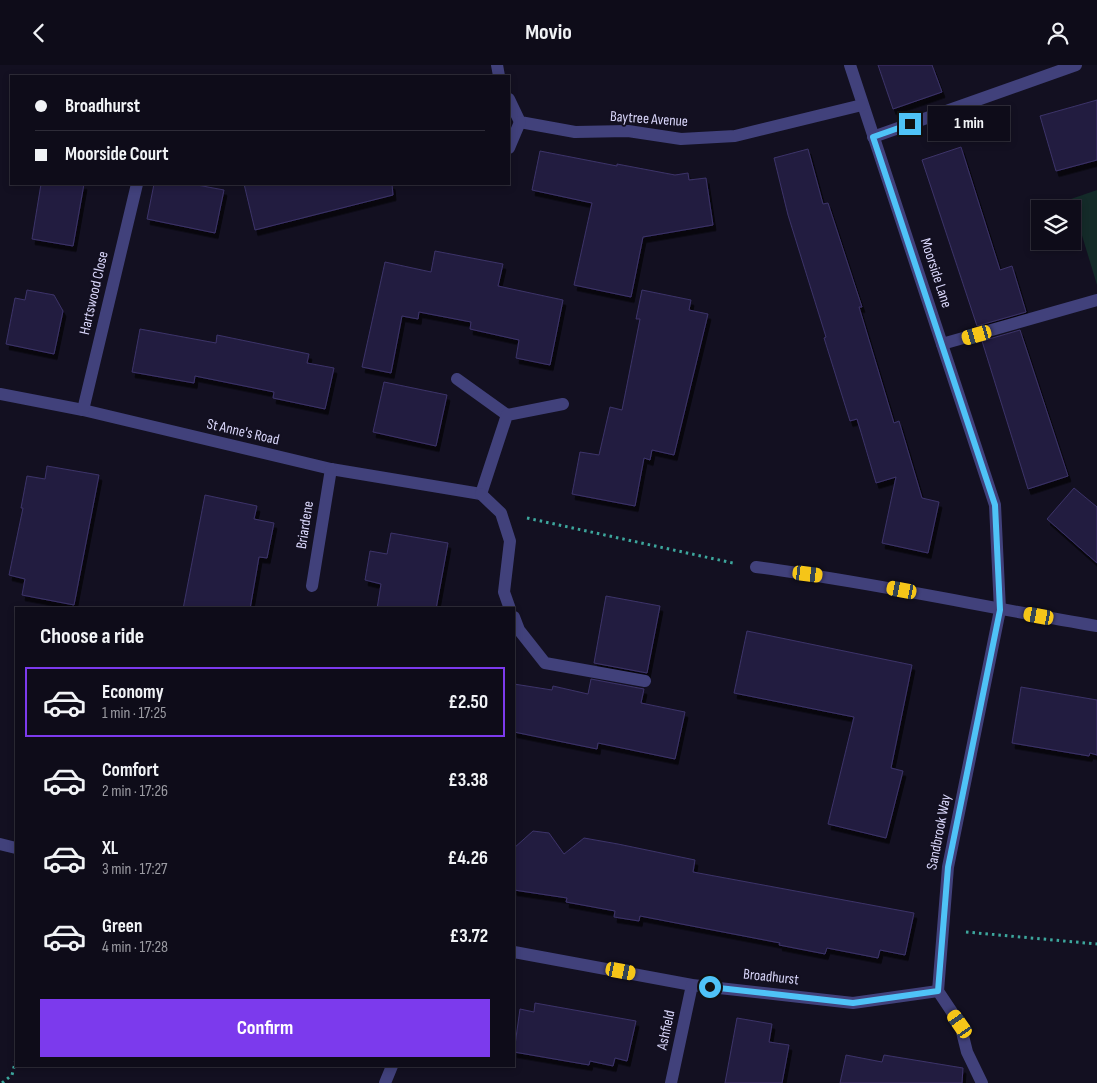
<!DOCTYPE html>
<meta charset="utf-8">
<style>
:root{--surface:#0e0c19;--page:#1c1a26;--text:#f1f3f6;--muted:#9b9ba2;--line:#2e2c38;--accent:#7c3aed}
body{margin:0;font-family:"Sofia Sans Condensed",sans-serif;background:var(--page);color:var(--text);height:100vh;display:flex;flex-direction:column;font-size:19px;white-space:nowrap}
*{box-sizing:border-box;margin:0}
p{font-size:16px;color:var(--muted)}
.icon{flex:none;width:28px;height:28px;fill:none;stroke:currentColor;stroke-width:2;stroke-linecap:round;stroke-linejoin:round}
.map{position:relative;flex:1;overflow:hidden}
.details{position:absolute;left:15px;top:542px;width:500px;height:460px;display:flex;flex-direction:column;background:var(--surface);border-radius:0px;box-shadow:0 2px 8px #0003,0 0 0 1px var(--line)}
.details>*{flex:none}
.banner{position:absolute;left:10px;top:10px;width:500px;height:110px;border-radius:0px;box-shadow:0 2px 8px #0003,0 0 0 1px var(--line);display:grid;align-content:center;height:110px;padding:0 25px;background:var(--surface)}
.buttons{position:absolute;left:1031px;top:135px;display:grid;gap:10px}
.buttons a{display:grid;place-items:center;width:50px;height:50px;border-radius:0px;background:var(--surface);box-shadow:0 2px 8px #0003,0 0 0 1px var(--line);font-size:25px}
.end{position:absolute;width:22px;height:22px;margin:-11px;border:6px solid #4fc3f7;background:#111;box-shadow:0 0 0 2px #111}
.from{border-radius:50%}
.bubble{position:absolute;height:35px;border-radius:0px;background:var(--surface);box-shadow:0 2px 8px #0003,0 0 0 1px var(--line);font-size:16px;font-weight:700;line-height:35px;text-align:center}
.car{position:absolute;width:15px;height:30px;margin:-15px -8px;border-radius:6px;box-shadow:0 0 4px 1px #0007;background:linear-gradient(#f5c518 24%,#345 0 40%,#f5c518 0 76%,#345 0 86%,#f5c518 0)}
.banner b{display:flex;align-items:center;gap:18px;height:48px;font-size:19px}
.banner b+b{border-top:1px solid var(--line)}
.banner i{width:12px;height:12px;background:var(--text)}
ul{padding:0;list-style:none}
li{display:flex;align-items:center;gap:15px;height:70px;margin:0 10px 8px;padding:0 15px;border:2px solid transparent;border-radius:0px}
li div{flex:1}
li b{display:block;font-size:19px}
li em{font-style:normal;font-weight:700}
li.on{border-color:var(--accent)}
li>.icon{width:45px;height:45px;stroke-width:1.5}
h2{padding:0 25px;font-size:22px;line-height:60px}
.button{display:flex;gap:10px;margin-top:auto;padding:10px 25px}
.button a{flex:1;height:58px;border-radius:0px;background:var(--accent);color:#fff;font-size:20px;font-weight:700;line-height:58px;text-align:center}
header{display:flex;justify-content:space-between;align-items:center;height:65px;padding:0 25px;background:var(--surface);font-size:22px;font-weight:700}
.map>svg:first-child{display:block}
.green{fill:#142b29}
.building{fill:#241f40;stroke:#3c3369;filter:url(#shadow)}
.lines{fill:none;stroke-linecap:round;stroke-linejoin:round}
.path{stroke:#3da79d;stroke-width:3;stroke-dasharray:2.5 4;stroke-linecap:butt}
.minor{stroke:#41417b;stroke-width:12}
.route{stroke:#4fc3f7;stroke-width:6}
.labels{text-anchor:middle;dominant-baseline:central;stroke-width:4;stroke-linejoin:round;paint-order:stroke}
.street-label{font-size:15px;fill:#d9d6fa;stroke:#131021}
</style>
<header><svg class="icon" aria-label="back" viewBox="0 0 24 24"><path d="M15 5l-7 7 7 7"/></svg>Movio<svg class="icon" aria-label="person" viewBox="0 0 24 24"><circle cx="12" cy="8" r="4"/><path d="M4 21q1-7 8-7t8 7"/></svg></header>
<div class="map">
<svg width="1097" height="1018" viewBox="0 0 1097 1018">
<defs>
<filter id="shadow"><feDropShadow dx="3" dy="5.5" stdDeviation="0" flood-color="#0009"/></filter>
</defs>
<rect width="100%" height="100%" fill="#131021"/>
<path class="green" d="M1097 125V220L1071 134Z"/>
<g class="building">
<path d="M878 0H932L942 27 893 44Z"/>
<path d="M1097 35V95L1056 106 1040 51Z"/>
<path d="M961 82 1000 205 1012 201 1026 247 977 261 922 95Z"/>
<path d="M808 84 823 139 828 138 855 221 862 242H859L894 358 899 356 922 433 939 437 928 488 882 478 896 412 876 418 857 354 850 356 824 273 826 272 788 150 774 93Z"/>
<path d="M540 86 617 101V99L675 110 688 108 689 115 706 113 713 160 643 172 631 232 574 220 592 138 532 125Z"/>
<path d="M41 119H84L73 181 32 174Z"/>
<path d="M154 119H192L224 125 215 168 147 154Z"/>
<path d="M244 119H392L393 130 255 165Z"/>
<path d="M435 186 503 199 498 221 563 235 550 300 516 293 519 275 470 264 471 257 419 247 418 254 402 251 391 308 362 302 385 197 431 207Z"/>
<path d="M27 225 54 230 63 246 54 289 6 279 15 233 25 235Z"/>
<path d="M642 225 691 235 689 245 708 249 674 390 652 385 650 395 644 393 635 441 572 429 580 387 599 390 610 342 622 345 640 254H636Z"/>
<path d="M140 264 216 278 217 270 309 289 307 298 334 303 325 344 273 333 274 327 195 311 194 318 132 307Z"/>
<path d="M1020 265 1068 411 1028 424 982 276Z"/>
<path d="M384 317 447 330 436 381 373 367Z"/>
<path d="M47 401 99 410 74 540 22 530 25 514 9 510 23 443H21L27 411 45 414Z"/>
<path d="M1074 423 1097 442V498L1047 454Z"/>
<path d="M205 430 257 441 254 454 274 458 267 493 259 492 250 544H183Z"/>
<path d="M391 468 448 478 436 544H377L381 519 365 515 370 486 387 489Z"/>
<path d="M606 531 660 541 647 608 594 598Z"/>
<path d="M747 566 912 600 891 703 903 706 886 773 828 759 854 652 734 628Z"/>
<path d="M591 614 644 624 641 638 685 647 675 694 598 678 597 684 514 667V619L552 625 553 621 588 629Z"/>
<path d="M1021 622 1097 635V690L1090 688 1089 691 1012 678Z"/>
<path d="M533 766 549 768 564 789 584 773 618 779 695 795 693 807 914 848 905 890 880 885 878 893 827 883 825 889 779 880 780 878 640 851 639 856 614 852 615 846 566 837 567 833 514 825V783Z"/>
<path d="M535 938 636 956 627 996 615 993 613 1001 590 996 589 1000 514 987 520 944 534 947Z"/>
<path d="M737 953 772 959 769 977 789 980 782 1018H725Z"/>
<path d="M846 990 882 997 884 990 963 1003 962 1018H840Z"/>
</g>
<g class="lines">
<g class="path">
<path d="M527 453 733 498"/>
<path d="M966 867 1097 879"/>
<path d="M2 1018 12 1010 16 994"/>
</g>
<g class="minor">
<path d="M497 0 499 11"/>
<path d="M850 0 995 440 1000 545 948 802 938 926 960 959 967 987 982 1018"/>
<path d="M509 34 520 57 575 67 628 66 681 74 735 71 862 40"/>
<path d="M873 72 1076 0"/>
<path d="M509 83 520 57"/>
<path d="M942 279 1097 235"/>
<path d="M457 314 507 350"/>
<path d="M0 329 83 345 331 404 481 429"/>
<path d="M83 345 137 119"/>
<path d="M481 429 507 350 563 339"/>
<path d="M481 429 501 448 510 476 504 527 510 544"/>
<path d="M756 502C871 517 983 542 1097 561"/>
<path d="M312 521 331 404"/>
<path d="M514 552 519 565 545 598 645 616"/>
<path d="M0 779 16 783"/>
<path d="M514 887 692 920 853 938 938 926"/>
<path d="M385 1018 392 1001"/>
<path d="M671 1018 692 920"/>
</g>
</g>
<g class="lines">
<path class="route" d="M710 922 853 938 938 926 948 802 1000 545 995 440 873 72 910 59"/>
</g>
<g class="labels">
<g class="street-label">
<text transform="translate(649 54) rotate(4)">Baytree Avenue</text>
<text transform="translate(936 208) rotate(72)">Moorside Lane</text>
<text transform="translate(94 228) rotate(-77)">Hartswood Close</text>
<text transform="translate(243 367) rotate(13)">St Anne's Road</text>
<text transform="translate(305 460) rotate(-81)">Briardene</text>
<text transform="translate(939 767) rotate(-79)">Sandbrook Way</text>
<text transform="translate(771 912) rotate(6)">Broadhurst</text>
<text transform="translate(666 965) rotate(-78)">Ashfield</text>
</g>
</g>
</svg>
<div class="buttons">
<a><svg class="icon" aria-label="layers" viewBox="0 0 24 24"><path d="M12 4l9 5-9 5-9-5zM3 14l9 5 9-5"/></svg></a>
</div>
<i class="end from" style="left:710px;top:922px"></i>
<i class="end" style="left:910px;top:59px"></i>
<div class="bubble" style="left:928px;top:41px;width:82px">1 min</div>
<i class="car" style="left:977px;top:270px;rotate:254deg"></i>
<i class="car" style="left:808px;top:509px;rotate:97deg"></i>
<i class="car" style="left:902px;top:525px;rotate:281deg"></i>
<i class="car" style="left:1039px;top:551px;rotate:280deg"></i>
<i class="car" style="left:621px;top:906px;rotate:101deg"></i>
<i class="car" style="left:960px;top:959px;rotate:325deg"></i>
<div class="banner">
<b><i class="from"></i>Broadhurst</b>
<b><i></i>Moorside Court</b>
</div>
<section class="details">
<h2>Choose a ride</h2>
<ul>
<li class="on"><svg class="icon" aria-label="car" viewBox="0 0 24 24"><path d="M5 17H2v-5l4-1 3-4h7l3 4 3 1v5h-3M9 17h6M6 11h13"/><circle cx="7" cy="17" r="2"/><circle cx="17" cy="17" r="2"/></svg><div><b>Economy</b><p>1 min · 17:25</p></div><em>£2.50</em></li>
<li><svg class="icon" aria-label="car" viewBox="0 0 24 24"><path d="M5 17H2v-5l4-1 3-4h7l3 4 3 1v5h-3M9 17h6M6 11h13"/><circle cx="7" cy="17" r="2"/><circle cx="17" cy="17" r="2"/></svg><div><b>Comfort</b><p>2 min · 17:26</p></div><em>£3.38</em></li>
<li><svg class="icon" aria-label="car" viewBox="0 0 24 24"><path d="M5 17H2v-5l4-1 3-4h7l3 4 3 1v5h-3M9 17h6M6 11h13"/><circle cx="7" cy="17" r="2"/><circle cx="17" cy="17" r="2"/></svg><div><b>XL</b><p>3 min · 17:27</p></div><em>£4.26</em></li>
<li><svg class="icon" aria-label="car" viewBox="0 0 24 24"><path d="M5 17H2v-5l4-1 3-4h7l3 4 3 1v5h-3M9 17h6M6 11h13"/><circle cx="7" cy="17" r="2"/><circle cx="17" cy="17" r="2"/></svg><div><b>Green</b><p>4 min · 17:28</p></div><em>£3.72</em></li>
</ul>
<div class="button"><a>Confirm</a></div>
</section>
</div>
